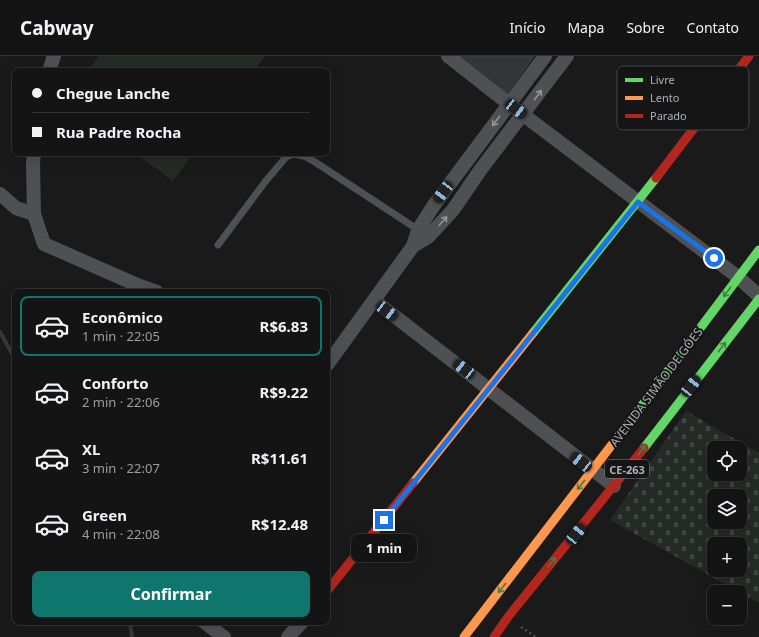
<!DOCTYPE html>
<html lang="pt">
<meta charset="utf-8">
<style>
:root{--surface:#141414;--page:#1d1d1d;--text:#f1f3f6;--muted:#9d9ea0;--line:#333334;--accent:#0f766e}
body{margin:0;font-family:"Noto Sans",sans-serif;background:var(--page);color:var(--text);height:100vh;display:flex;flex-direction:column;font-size:15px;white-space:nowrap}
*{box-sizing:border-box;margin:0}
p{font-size:13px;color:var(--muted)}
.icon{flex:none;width:22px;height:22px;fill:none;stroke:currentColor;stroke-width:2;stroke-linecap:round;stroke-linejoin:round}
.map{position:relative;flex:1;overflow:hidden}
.drawer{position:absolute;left:12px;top:233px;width:318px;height:336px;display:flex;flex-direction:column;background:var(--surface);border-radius:8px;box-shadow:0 4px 16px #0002,0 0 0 1px var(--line)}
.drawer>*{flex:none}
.banner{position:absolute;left:12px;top:12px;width:318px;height:88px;border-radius:8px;box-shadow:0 4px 16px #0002,0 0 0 1px var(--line);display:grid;align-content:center;height:88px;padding:0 20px;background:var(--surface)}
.fabs{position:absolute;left:707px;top:385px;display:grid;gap:8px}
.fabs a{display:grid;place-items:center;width:40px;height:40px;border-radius:8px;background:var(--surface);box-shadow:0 4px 16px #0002,0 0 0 1px var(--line);font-size:20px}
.end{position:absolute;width:18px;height:18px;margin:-9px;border:5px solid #1a73e8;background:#fff;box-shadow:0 0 0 2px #fff}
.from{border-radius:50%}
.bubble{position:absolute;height:28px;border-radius:8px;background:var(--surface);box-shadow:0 4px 16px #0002,0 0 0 1px var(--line);font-size:13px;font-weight:700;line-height:28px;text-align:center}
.car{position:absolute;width:12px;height:24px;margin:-12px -6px;border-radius:5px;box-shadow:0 0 3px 1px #0007;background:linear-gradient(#222 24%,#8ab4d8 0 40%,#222 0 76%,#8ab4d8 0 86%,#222 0)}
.banner b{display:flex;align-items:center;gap:14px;height:38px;font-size:15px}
.banner b+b{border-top:1px solid var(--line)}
.banner i{width:10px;height:10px;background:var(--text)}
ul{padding:7px 0 0;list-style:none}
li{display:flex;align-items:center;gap:12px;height:60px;margin:0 8px 6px;padding:0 12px;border:2px solid transparent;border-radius:8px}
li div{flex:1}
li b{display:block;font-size:15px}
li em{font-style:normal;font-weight:700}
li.current{border-color:var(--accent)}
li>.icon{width:36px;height:36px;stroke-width:1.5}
.button{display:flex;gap:8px;margin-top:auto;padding:8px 20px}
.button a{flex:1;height:46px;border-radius:8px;background:var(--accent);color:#fff;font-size:16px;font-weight:700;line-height:46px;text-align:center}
header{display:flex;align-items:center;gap:24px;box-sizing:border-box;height:56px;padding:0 20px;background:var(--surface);border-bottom:1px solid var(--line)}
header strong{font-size:19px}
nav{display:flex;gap:22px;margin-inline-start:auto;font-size:14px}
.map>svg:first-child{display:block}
.cemetery{fill:url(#cemetery-stones);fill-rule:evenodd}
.garden{fill:#242a25}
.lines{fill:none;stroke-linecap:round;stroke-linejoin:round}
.stream{stroke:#33393f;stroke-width:4}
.building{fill:#343536;stroke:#434447}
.path{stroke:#4a4c4e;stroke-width:2.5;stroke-dasharray:2 3;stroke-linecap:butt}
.lane{stroke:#4f5053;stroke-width:7}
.street{stroke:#4f5053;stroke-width:14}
.fast{stroke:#63d668;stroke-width:9}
.slow{stroke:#ff974d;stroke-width:9}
.jam{stroke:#b3261e;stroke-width:9}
.oneway{stroke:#91949a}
.oneway2{stroke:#407f43}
.route{stroke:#1a73e8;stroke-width:5}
.labels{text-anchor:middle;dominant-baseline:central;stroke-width:4;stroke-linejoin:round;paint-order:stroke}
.shield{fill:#151516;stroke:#7f8288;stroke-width:1}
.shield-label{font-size:11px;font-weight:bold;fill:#adb1b9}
.street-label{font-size:12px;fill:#adb1b9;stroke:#151516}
.key{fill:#151516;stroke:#434447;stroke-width:1}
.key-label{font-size:11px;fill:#adb1b9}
</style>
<header>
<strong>Cabway</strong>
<nav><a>Início</a><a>Mapa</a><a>Sobre</a><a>Contato</a></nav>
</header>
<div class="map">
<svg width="759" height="581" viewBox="0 0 759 581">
<defs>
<pattern id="cemetery-stones" width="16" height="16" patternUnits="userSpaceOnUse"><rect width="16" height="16" fill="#242a25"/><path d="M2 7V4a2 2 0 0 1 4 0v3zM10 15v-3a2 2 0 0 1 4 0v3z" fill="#414643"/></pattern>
</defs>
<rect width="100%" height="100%" fill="#1a1a1b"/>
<path class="cemetery" d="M686 355 759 397V547L610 464ZM714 392H740V418H714ZM714 440H740V466H714ZM714 488H740V514H714Z"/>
<g class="garden">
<path d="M99 0H265L254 15H87Z"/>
<path d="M135 97H193L173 125Z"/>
</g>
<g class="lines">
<g class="stream">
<path d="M0 276 15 303"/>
<path d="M130 566 132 581"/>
</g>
</g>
<path class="building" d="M458 0H534L507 38Z"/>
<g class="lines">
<path class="path" d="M521 571 536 581"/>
<path class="lane" d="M218 189 265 126 286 101 293 98 304 100 315 106 420 175"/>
<g class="street">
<path d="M448 0 509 48 738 221 759 240"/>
<path d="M49 15 54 0"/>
<path d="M34 97 33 107 34 158 44 188 135 228 157 236"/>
<path d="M0 138 16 152 34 158"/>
<path d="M413 190 428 181 453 154 481 113 567 0"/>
<path d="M375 245 614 430"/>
<path d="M327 309 413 190 418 174 434 149 545 0"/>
<path d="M204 566 224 581"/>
<path d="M288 581 302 566"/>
</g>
<g class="fast">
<path d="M533 277 656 122"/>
<path d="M637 356 759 194"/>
<path d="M644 392 759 243"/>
</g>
<g class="slow">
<path d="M413 427 533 277"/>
<path d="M464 581 637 356"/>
</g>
<g class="jam">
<path d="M656 122 749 0"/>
<path d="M327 535 413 427"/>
<path d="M494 581 508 561 644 392"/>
</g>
</g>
<defs><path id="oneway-shaft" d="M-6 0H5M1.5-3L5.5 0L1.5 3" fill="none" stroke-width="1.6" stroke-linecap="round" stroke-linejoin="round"/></defs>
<g class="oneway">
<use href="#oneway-shaft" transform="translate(538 39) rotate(-53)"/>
<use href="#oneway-shaft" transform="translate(496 65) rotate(127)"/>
<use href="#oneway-shaft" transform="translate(443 165) rotate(-48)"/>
</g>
<g class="oneway2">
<use href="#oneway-shaft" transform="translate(727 236) rotate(127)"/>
<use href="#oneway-shaft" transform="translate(722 291) rotate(-52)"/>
<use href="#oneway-shaft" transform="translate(642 394) rotate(-52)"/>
<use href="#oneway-shaft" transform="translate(581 429) rotate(128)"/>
<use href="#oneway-shaft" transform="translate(552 506) rotate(-51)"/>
<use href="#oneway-shaft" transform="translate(502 532) rotate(128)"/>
</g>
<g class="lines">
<path class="route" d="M384 464 638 146 714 202"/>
</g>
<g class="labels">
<rect class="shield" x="605" y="404" width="44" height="18" rx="3"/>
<g class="shield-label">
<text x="627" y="413">CE-263</text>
</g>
<g class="street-label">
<text transform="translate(656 331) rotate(-53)">AVENIDA SIMÃO DE GÓES</text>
</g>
</g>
<rect x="617" y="10" width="132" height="64" rx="6" class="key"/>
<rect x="625" y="22" width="18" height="4" fill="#63d668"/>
<rect x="625" y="40" width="18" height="4" fill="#ff974d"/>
<rect x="625" y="58" width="18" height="4" fill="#b3261e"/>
<g class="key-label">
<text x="650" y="28">Livre</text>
<text x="650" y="46">Lento</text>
<text x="650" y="64">Parado</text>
</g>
</svg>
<div class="fabs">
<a><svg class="icon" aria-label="locate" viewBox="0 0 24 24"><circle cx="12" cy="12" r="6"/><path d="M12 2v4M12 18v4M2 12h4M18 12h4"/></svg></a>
<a><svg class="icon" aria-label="layers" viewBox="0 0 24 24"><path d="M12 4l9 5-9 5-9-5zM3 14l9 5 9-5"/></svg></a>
<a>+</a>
<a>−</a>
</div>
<i class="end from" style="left:714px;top:202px"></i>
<i class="end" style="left:384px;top:464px"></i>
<div class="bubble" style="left:351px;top:478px;width:66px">1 min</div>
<i class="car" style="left:516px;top:53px;rotate:127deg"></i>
<i class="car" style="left:443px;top:136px;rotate:217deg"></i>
<i class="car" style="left:387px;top:255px;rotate:127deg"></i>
<i class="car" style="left:464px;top:313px;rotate:308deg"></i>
<i class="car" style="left:691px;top:330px;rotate:38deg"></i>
<i class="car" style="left:581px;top:406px;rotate:308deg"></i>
<i class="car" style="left:576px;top:478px;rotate:39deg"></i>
<div class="banner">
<b><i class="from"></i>Chegue Lanche</b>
<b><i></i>Rua Padre Rocha</b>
</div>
<section class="drawer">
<ul>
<li class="current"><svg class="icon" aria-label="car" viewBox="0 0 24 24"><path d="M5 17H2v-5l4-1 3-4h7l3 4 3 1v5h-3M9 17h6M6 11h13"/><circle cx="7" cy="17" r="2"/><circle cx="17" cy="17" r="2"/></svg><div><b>Econômico</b><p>1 min · 22:05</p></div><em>R$6.83</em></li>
<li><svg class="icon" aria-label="car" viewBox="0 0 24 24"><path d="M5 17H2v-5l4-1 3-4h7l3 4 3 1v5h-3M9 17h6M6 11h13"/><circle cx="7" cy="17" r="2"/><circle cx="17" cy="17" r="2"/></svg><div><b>Conforto</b><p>2 min · 22:06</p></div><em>R$9.22</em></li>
<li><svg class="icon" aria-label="car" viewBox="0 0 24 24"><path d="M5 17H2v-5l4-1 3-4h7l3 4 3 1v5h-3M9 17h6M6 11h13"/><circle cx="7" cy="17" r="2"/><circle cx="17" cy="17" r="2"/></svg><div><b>XL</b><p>3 min · 22:07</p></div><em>R$11.61</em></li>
<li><svg class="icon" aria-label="car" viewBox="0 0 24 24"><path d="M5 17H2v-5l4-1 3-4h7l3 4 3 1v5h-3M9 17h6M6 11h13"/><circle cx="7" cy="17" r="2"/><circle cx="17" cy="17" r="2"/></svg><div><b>Green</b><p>4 min · 22:08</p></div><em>R$12.48</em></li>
</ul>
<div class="button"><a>Confirmar</a></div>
</section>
</div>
